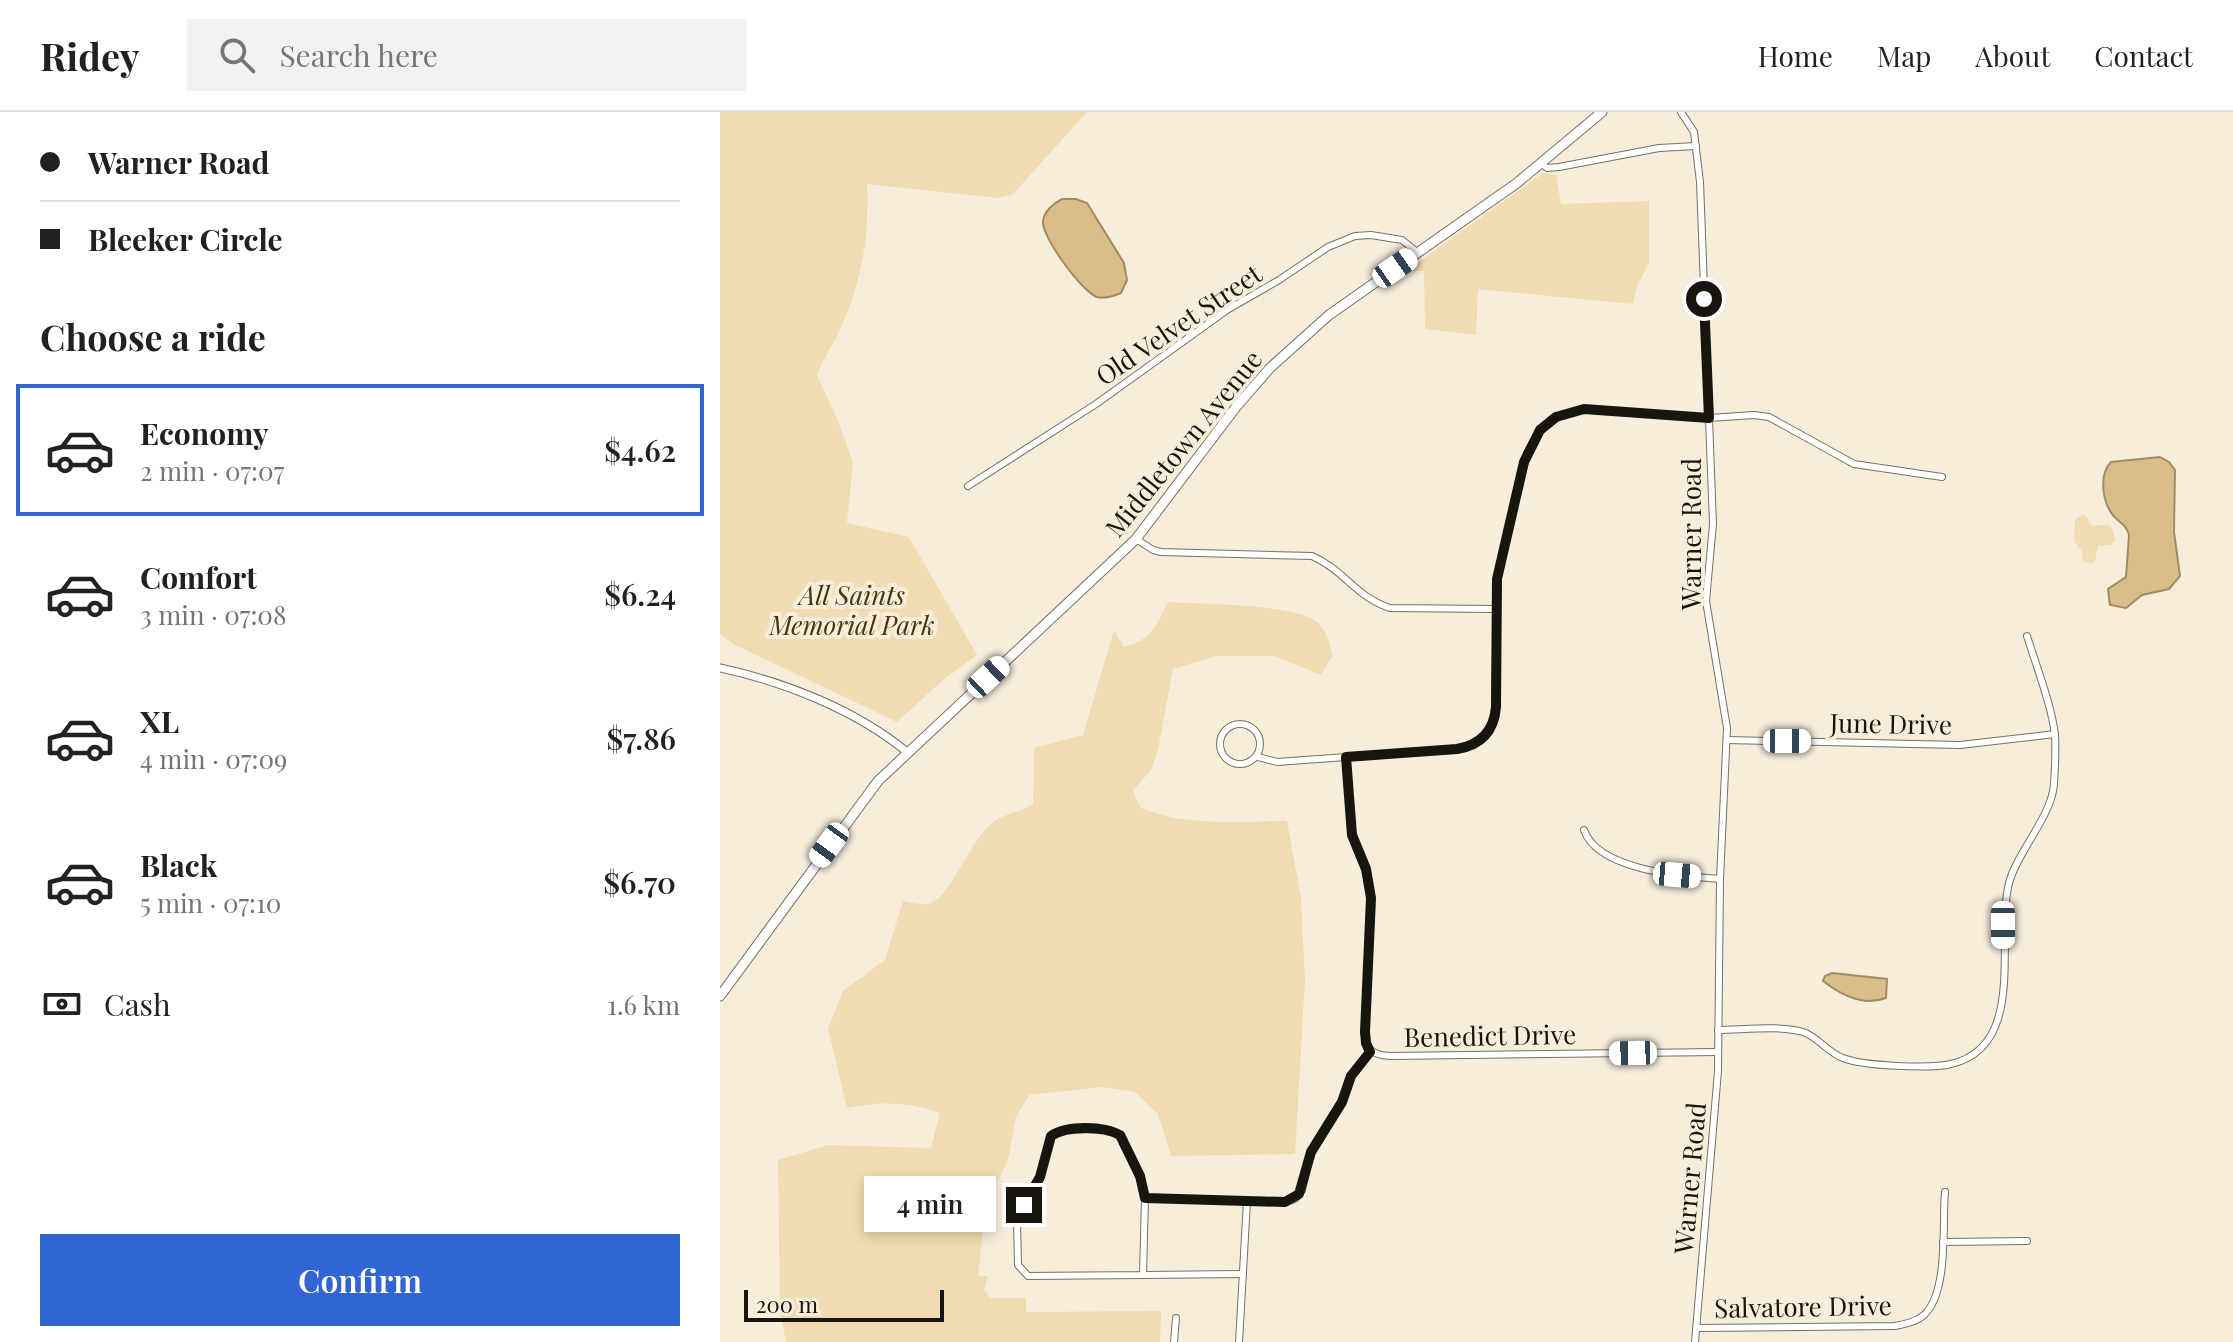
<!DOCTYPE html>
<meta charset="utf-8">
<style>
:root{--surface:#fff;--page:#f2f2f2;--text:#202124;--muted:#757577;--line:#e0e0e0;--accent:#3265d4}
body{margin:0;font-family:"Playfair Display",serif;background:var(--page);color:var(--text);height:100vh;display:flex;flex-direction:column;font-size:30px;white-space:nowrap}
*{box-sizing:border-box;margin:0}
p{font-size:26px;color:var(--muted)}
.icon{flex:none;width:44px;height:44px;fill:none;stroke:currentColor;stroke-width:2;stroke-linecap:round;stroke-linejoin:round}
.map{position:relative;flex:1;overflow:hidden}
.side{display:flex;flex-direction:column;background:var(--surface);width:720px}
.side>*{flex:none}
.hud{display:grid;align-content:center;height:176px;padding:0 40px;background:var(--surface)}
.scale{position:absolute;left:24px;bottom:20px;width:200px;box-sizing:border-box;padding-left:8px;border:4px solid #18140e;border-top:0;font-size:22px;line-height:28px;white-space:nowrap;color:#18140e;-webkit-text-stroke:6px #f7eddb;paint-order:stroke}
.end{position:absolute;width:36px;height:36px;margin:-18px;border:10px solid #18140e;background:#fff;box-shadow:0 0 0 4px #fff}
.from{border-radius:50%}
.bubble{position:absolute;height:56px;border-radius:0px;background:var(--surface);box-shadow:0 4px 12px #0003;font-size:26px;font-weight:600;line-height:56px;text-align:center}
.car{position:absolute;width:24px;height:48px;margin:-24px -12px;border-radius:10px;box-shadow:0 0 6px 2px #0007;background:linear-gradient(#fff 24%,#345 0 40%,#fff 0 76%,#345 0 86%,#fff 0)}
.hud b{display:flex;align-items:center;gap:28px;height:76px;font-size:30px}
.hud b+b{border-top:2px solid var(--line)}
.hud i{width:20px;height:20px;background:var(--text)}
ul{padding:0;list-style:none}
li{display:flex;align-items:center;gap:24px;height:132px;margin:0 16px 12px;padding:0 24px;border:4px solid transparent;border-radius:0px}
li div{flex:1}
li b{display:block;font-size:30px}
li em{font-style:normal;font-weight:600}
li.active{border-color:var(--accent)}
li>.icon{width:72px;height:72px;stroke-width:1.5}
h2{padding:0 40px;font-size:36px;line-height:96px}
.pay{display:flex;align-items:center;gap:20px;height:88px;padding:0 40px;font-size:30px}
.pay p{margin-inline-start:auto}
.cta{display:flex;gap:16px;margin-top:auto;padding:16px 40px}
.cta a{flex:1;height:92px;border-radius:0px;background:var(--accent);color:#fff;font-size:32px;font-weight:600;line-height:92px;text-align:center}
header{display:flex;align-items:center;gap:48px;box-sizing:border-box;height:112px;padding:0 40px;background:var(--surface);border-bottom:2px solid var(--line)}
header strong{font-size:38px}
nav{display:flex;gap:44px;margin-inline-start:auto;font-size:28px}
.search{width:560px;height:72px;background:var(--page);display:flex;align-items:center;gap:20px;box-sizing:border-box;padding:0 28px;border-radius:0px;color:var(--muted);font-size:30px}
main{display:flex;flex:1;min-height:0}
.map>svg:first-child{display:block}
.green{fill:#f1dbb2}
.water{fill:#dabe89;stroke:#a08b64;stroke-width:2}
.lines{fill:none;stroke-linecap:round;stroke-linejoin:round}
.minor-casing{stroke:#787060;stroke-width:8}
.tertiary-casing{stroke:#787060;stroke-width:9}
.primary-casing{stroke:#787060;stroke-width:11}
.minor{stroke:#fff;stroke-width:6}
.tertiary{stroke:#fff;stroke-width:7}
.primary{stroke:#fff;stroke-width:9}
.route{stroke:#18140e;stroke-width:10}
.labels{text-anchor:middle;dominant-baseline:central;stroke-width:8;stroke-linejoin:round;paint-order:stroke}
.street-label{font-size:26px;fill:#18140e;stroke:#f7eddb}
.park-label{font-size:26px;font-style:italic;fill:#49360a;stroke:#f7eddb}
</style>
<header>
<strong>Ridey</strong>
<div class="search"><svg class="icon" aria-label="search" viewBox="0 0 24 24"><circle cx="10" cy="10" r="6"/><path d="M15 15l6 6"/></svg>Search here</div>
<nav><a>Home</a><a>Map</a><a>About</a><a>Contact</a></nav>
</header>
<main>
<section class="side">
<div class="hud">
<b><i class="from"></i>Warner Road</b>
<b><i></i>Bleeker Circle</b>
</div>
<h2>Choose a ride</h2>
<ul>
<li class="active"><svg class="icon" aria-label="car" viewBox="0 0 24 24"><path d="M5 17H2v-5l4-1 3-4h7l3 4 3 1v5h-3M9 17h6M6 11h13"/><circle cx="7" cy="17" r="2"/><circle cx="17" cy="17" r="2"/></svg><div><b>Economy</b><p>2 min · 07:07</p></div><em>$4.62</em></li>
<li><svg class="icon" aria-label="car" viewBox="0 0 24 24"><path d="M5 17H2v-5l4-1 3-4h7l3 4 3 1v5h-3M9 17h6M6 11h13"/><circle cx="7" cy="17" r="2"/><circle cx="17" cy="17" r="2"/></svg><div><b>Comfort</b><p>3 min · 07:08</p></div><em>$6.24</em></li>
<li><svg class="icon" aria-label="car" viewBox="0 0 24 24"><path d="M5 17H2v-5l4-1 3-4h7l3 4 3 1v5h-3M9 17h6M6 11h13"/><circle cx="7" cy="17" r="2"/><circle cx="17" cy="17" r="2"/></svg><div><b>XL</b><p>4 min · 07:09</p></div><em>$7.86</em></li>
<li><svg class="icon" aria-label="car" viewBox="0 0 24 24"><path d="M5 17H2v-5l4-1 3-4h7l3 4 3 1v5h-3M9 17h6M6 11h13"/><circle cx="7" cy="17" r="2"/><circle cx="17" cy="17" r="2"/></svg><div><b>Black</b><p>5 min · 07:10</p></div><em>$6.70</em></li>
</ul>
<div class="pay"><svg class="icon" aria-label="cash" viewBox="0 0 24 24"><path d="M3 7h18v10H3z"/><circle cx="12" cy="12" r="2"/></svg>Cash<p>1.6 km</p></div>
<div class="cta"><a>Confirm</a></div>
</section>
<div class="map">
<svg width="1513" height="1230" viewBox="0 0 1513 1230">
<rect width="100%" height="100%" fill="#f7eddb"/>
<g class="green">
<path d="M0 0H367L293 82 278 86 147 72C149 129 142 171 117 224 110 237 102 249 97 263L118 309 133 351 127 411 189 425 257 543 223 568 177 610 15 533 0 522Z"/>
<path d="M823 61 836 63 841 92 929 89V151L917 174 913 192 758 177 756 223 705 217 704 159H686Z"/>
<path d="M1362 403H1365L1372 414C1385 413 1393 409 1395 428L1391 433 1378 434 1375 449 1372 451 1363 450 1362 440 1354 429 1355 408Z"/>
<path d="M448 490C479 492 577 492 597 510 607 519 610 531 612 544L601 563 554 544H496L453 557 438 638 431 658 413 679 420 695C460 715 523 709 567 709L581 786 585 869 575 1042 451 1044 438 1002 415 980 382 975 309 983 296 1005 288 1048 275 1075 265 1102 258 1164H268L264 1178 270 1186H306V1200L441 1199 440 1230H66L60 1198 58 1048 108 1033 211 1036 220 1001C189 990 159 989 127 996L108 917 123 879 165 848 183 789C190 790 200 793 208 792 230 788 250 727 273 710 284 702 301 700 313 692L314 636 363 623 394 518 404 535C430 529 437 513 448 490Z"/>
</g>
<g class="water">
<path d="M342 87H356L367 91 404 151 407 168 401 181C394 184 385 187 377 185 362 180 322 125 323 110 323 100 334 91 342 87Z"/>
<path d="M1440 345 1449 350 1455 358 1454 420 1460 464 1449 477 1422 483 1406 496 1390 493 1388 477 1406 465 1409 423C1406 411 1398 411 1392 402 1382 388 1379 362 1391 350Z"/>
<path d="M1112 861 1167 867 1166 886C1143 895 1121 883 1103 869L1105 864Z"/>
</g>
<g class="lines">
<g class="minor-casing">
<g id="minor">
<path d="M961 0 974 20 980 70 993 412 986 489 1007 616 1000 767 998 959 975 1230"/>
<path d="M822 52 827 56 839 55 939 36 976 34"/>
<path d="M248 374 376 292 507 198 559 168 608 135 635 124 651 123 682 128 697 140"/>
<path d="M416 427 433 438 441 440 592 444C623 457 637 486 670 496L775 497"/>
<circle cx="520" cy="632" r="20"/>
<path d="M1007 628 1240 633 1335 622"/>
<path d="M538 645 557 650 737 637C756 634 769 624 775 605L777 467 807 341 820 318 836 305 864 297 989 306 1034 303 1049 305 1134 352 1222 365"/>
<path d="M626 645 632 723 646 757 651 786 645 920C646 938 652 943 670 944L998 940"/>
<path d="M864 718C878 759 964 764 1000 767"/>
<path d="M998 918C1022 918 1060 913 1083 920 1098 925 1107 940 1123 946 1142 954 1211 957 1231 952 1308 934 1275 827 1289 771 1297 740 1332 704 1334 672 1335 656 1336 639 1335 623 1332 595 1316 553 1307 524"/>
<path d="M375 1017 392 1019 400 1023 422 1071 425 1086 423 1163 308 1164 298 1153 297 1109 320 1065 331 1024 342 1018Z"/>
<path d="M425 1086 565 1090 575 1087 582 1078 591 1040 622 990 631 964 650 940"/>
<path d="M1223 1130 1307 1129"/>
<path d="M423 1163 523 1162"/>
<path d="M977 1216 1175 1214C1185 1212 1196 1210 1204 1203 1229 1180 1222 1111 1225 1080"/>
<path d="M454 1230 456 1206"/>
<path d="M519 1230 527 1089"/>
</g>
</g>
<g class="tertiary-casing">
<path id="tertiary" d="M0 556C65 570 136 598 187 640"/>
</g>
<g class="primary-casing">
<path id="primary" d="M0 884 158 669 416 427 516 295 550 256 609 203 797 71 882 0"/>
</g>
<use href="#minor" class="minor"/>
<use href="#tertiary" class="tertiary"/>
<use href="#primary" class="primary"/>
</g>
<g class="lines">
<path class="route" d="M304 1093 320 1065 331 1024C347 1013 384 1014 400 1023L420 1064 425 1086 565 1090 579 1082 591 1040 622 990 631 964 650 940 646 931 645 920 651 786 646 757 632 723 626 645 737 637C761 633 774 619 776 595L777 467 804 350 820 318 836 305 864 297 989 306 984 187"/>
</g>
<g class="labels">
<g class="street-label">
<text transform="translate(458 212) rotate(-34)">Old Velvet Street</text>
<text transform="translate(463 331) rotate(-51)">Middletown Avenue</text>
<text transform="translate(970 422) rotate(-90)">Warner Road</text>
<text transform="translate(1171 611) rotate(1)">June Drive</text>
<text transform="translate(770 923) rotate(-1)">Benedict Drive</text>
<text transform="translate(969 1066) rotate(-85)">Warner Road</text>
<text transform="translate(1083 1194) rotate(-1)">Salvatore Drive</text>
</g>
<g class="park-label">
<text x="132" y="482">All Saints<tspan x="132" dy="30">Memorial Park</tspan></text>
</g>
</g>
</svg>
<div class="scale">200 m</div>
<i class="end from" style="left:984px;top:187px"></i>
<i class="end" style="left:304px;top:1093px"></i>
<div class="bubble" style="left:144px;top:1064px;width:132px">4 min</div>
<i class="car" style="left:675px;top:156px;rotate:55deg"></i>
<i class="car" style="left:268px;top:565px;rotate:47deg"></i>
<i class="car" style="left:1067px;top:629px;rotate:90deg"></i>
<i class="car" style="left:109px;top:733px;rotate:216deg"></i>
<i class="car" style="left:957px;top:763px;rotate:95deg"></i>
<i class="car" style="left:1283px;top:813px;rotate:180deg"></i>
<i class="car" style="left:913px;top:941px;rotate:269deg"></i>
</div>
</main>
